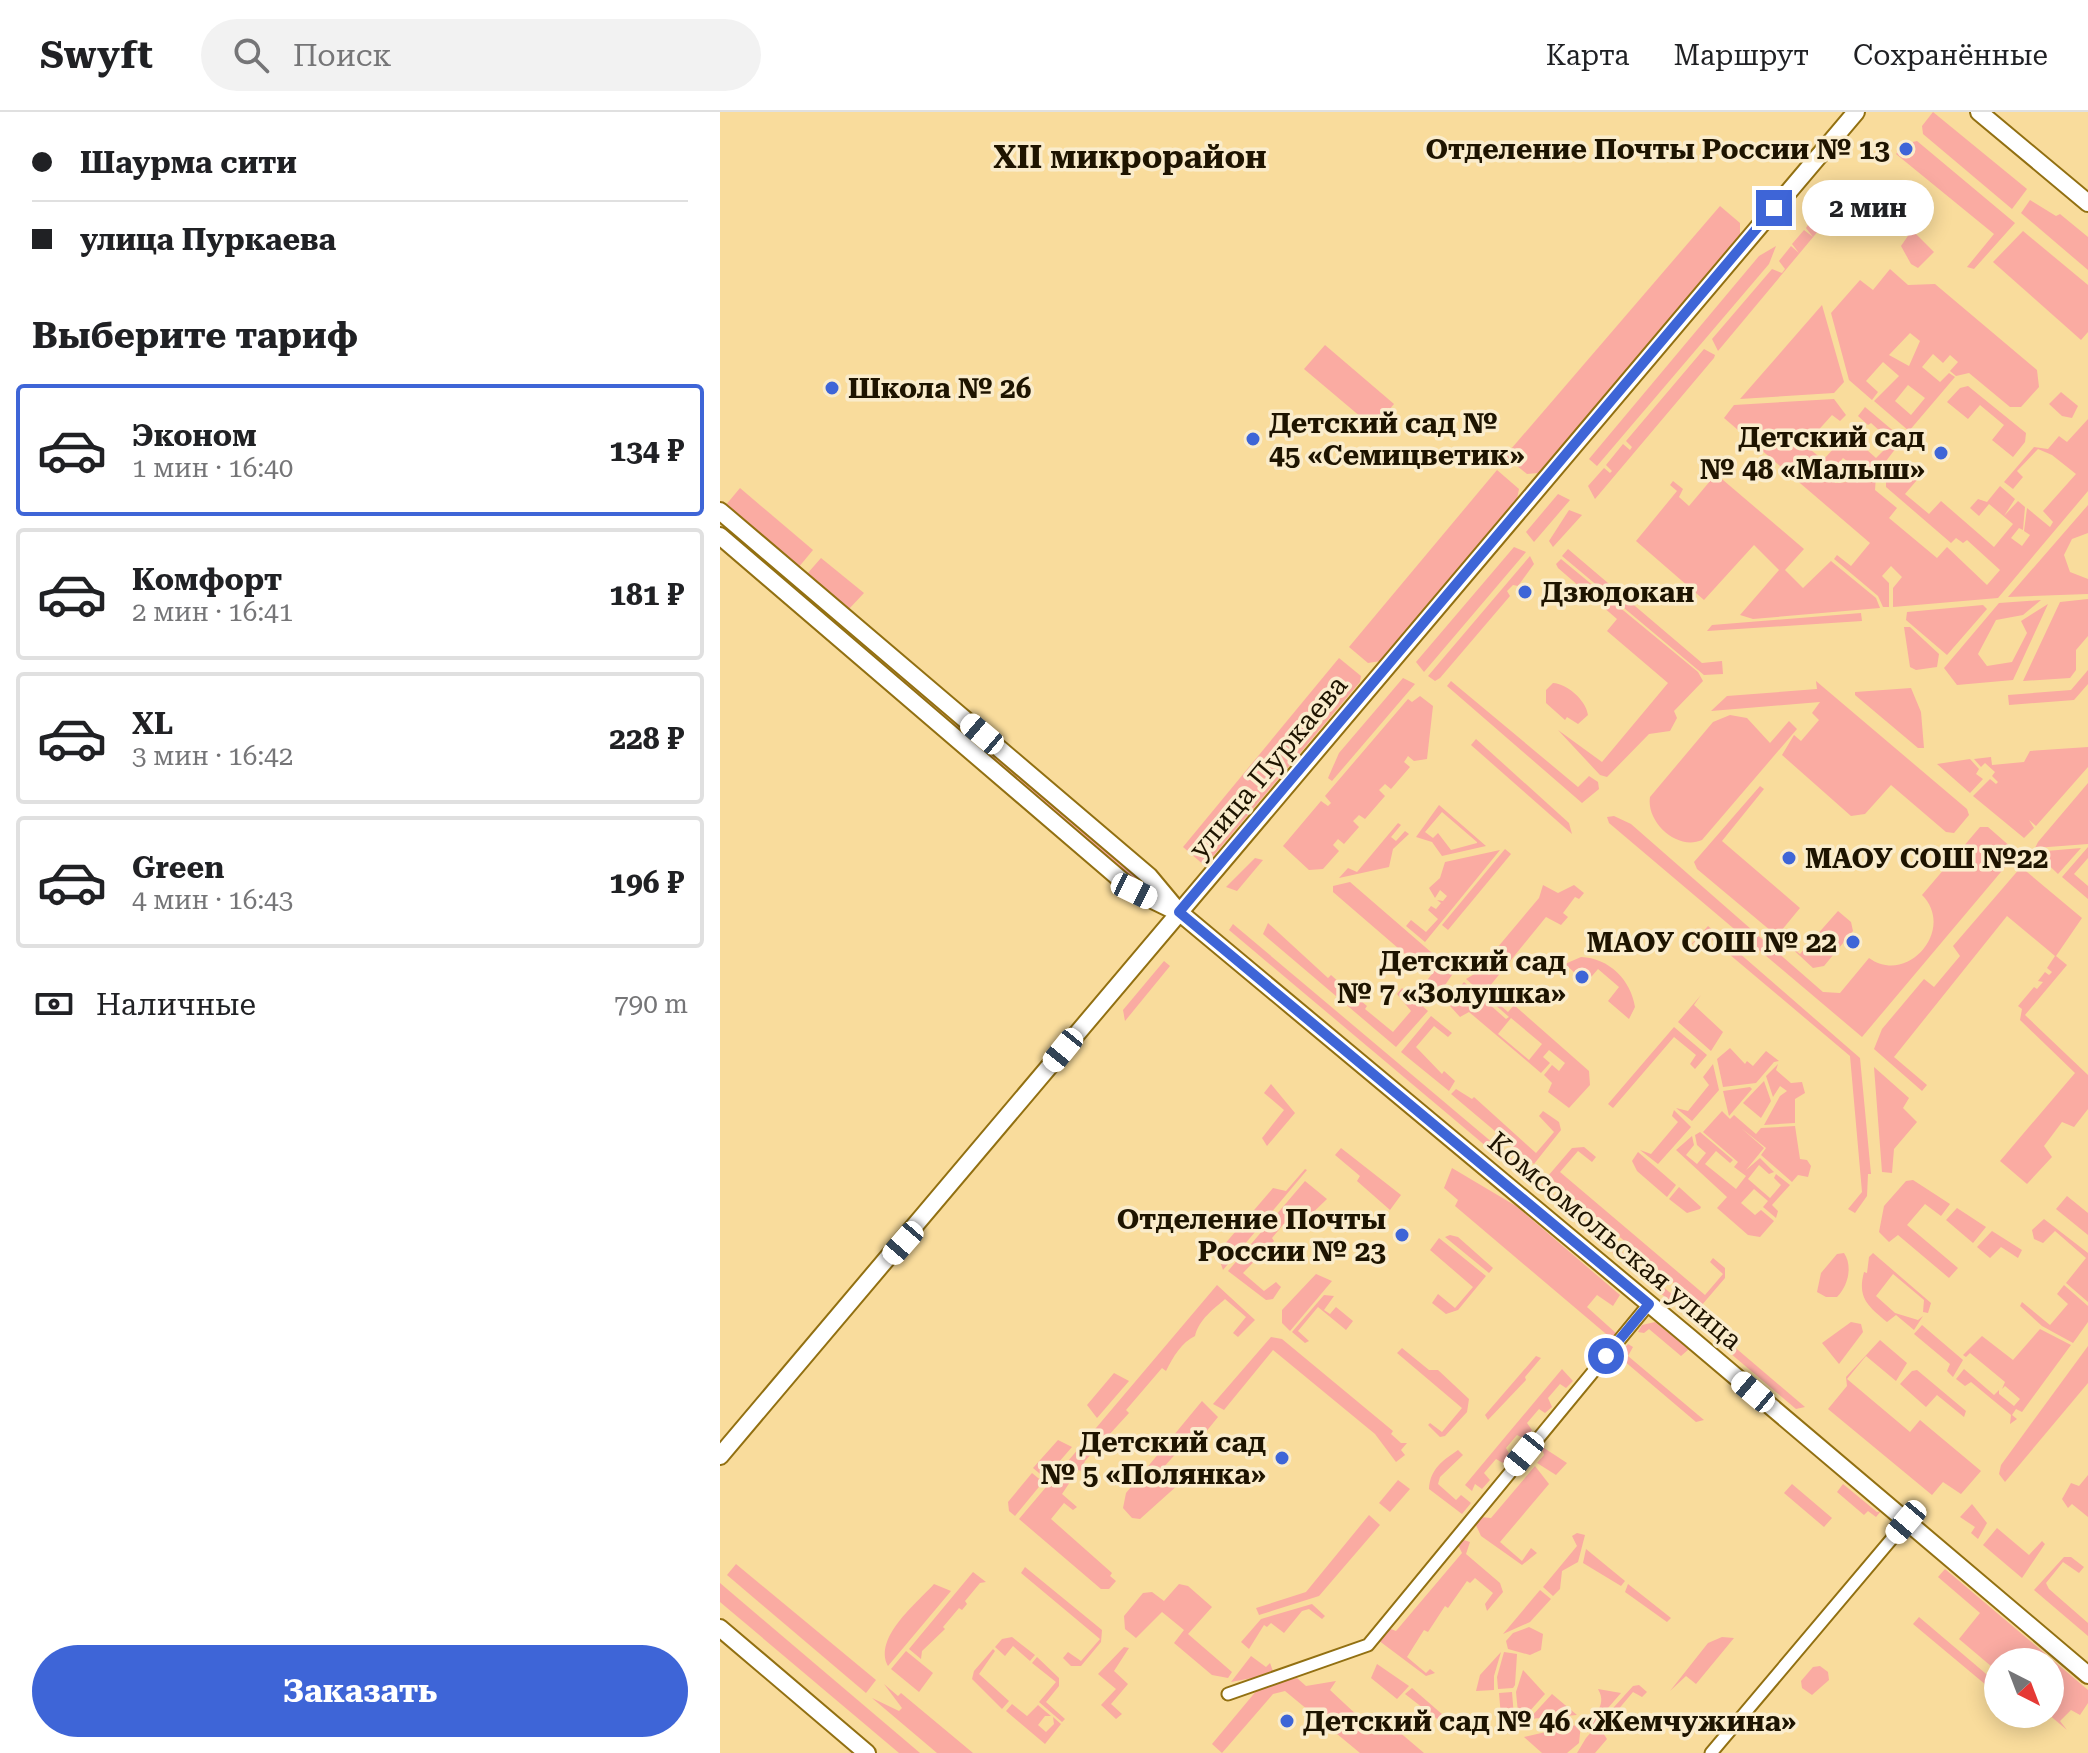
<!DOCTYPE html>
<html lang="ru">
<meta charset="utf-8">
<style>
:root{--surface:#fff;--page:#f2f2f2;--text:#202124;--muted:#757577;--line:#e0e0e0;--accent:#3e65d7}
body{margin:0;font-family:"Roboto Serif",serif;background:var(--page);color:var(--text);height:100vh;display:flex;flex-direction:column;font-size:30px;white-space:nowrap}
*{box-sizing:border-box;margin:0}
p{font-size:26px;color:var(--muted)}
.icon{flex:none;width:44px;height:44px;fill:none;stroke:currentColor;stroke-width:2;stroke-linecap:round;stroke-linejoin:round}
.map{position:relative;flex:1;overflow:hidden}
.side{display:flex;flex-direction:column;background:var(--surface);width:720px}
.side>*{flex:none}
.banner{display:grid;align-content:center;height:176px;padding:0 32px;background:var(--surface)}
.needle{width:52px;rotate:138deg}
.tools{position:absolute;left:1264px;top:1536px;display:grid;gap:16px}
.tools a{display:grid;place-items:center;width:80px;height:80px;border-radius:50%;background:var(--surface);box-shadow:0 4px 20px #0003;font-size:40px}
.end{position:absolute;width:36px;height:36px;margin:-18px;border:10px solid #3e65d7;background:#fff;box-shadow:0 0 0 4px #fff}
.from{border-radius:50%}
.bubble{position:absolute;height:56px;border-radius:28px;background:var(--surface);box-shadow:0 4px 20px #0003;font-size:26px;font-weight:700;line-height:56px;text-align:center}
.car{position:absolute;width:24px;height:48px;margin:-24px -12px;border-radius:10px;box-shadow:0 0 6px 2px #0007;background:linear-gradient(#fff 24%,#345 0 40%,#fff 0 76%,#345 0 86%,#fff 0)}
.banner b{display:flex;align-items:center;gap:28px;height:76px;font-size:30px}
.banner b+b{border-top:2px solid var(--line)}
.banner i{width:20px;height:20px;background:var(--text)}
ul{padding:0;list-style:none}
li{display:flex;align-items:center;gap:24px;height:132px;margin:0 16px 12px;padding:0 16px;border:4px solid var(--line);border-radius:8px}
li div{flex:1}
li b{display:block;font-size:30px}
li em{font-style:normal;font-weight:700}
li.active{border-color:var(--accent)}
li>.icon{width:72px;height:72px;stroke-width:1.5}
h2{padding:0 32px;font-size:36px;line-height:96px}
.pay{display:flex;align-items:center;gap:20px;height:88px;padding:0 32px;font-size:30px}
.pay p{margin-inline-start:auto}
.action{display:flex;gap:16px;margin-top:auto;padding:16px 32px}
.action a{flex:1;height:92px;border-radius:48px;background:var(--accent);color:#fff;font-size:32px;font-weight:700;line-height:92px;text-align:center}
header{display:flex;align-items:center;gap:48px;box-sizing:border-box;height:112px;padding:0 40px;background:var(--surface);border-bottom:2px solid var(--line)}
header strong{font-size:38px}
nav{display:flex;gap:44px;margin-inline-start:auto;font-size:28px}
.search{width:560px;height:72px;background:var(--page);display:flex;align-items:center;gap:20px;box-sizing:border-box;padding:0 28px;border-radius:44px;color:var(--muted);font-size:30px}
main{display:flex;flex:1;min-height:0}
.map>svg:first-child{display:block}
.green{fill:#faaba2;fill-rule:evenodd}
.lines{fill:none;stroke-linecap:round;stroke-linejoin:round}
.street-casing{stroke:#927012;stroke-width:15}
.secondary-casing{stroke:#927012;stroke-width:20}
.primary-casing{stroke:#927012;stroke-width:20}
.street{stroke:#fff;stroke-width:11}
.secondary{stroke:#fff;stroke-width:16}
.primary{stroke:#fff;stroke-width:16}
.route{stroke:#3e65d7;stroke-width:10}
.poi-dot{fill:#3e65d7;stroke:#faeccc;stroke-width:3}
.labels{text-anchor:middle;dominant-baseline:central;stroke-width:7;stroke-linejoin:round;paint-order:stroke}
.poi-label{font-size:28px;font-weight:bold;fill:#1e1400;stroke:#faeccc;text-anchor:end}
.street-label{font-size:28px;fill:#1e1400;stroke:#faeccc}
.quarter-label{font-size:32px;font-weight:bold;fill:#1e1400;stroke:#faeccc}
</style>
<header>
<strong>Swyft</strong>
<div class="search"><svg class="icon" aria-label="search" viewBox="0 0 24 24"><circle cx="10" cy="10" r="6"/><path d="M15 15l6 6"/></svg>Поиск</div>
<nav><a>Карта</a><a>Маршрут</a><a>Сохранённые</a></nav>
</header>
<main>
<section class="side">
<div class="banner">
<b><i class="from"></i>Шаурма сити</b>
<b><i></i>улица Пуркаева</b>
</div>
<h2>Выберите тариф</h2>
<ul>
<li class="active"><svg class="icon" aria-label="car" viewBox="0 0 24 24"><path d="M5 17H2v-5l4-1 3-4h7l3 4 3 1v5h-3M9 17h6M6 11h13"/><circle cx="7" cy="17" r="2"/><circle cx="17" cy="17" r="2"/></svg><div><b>Эконом</b><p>1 мин · 16:40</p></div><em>134 ₽</em></li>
<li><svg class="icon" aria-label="car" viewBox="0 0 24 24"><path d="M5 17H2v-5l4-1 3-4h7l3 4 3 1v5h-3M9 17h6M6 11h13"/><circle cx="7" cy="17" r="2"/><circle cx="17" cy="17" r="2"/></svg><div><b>Комфорт</b><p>2 мин · 16:41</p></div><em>181 ₽</em></li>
<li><svg class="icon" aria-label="car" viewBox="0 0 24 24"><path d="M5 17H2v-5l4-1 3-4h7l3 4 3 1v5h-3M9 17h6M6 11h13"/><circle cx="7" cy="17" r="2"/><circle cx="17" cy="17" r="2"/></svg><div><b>XL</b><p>3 мин · 16:42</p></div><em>228 ₽</em></li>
<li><svg class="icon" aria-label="car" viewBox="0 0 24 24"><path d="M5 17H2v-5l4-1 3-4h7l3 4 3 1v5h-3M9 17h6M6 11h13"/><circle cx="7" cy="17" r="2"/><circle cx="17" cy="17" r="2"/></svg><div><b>Green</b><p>4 мин · 16:43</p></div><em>196 ₽</em></li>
</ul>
<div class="pay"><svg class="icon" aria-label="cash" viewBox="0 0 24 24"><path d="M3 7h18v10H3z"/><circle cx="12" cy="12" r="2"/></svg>Наличные<p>790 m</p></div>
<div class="action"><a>Заказать</a></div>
</section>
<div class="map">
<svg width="1368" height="1641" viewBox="0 0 1368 1641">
<rect width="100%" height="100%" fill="#f9dc9c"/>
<g class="green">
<path d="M1213 0 1307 77 1292 97 1203 22 1202 14Z"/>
<path d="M1197 29 1295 111 1254 157 1247 155 1274 122 1176 42 1184 32Z"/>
<path d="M1310 88 1336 104 1340 102 1368 125V158L1301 101Z"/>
<path d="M1000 94 1020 111V126L818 361 807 362 785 344Z"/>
<path d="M1088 113 1099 118 998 239 992 227 1052 157 1062 161 1065 157 1059 149 1071 134 1079 141 1072 132 1084 118 1093 125 1086 116Z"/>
<path d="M1192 118 1214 140 1198 156 1191 152 1181 134Z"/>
<path d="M1303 119 1368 173V220L1361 228 1273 150Z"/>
<path d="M1056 134 1049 152 877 354 869 347 1039 144Z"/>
<path d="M1170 157 1188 173 1215 172 1317 258 1319 275 1301 295H1290L1249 261 1236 264 1230 259 1238 250 1230 243 1223 251 1213 242 1202 255 1220 270 1229 261 1235 265 1189 319 1154 289 1179 264 1163 250 1146 269 1158 280 1152 288 1129 268 1111 201 1140 168 1153 178ZM1190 221 1200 229 1189 254 1169 243ZM1188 273 1205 286 1191 303 1175 289Z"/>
<path d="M1102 193 1124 270 1114 281 1020 287Z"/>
<path d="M605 233 674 292 654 316 584 257Z"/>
<path d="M984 237 995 243 994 246 875 387 868 374 884 356 890 361 892 359 886 353 903 332 910 338 912 335 906 329Z"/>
<path d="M1248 274 1306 321 1305 330 1293 345 1272 328 1284 313 1260 293 1248 307 1227 290 1240 276Z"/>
<path d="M1341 280 1358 294 1352 306 1342 304 1329 292Z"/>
<path d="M1114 287 1126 303 1120 309 1112 303 1085 333 1103 348 1128 321 1156 346 1172 330 1151 311 1148 313 1138 304 1145 295 1183 327 1156 362 1143 361 1123 346 1111 361 1115 371 1127 370 1135 360 1142 366 1156 364 1155 378 1177 396 1169 406 1217 446 1227 435 1267 473 1280 458 1247 428 1243 431 1236 426 1231 431 1166 375V368L1178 352 1197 368 1185 382 1209 402 1221 389 1274 435 1293 412 1269 392 1259 404 1250 396 1258 387 1267 390 1280 374 1295 387 1284 404 1298 389 1305 395 1303 418 1299 416 1291 426 1302 434 1310 423 1304 419 1307 396 1330 415 1333 410 1323 399 1356 362 1332 343 1318 337 1297 359 1303 365 1293 377 1284 370 1314 335 1328 337 1339 324 1347 330 1368 307V379L1278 486 1173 495V476L1182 465 1171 454 1162 464 1169 471V495H1163L1158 484 1114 447 1117 443 1131 454 1150 431 1004 306 1014 293Z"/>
<path d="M777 358 799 377 797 387 661 549 648 551 629 535Z"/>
<path d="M996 362 1084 437 1065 458 1083 476 1111 449 1156 486 1160 496 1033 507 1020 503 1059 458 1034 433 984 488 916 429 957 379 950 373 953 369 963 377 959 385 969 394Z"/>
<path d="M20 376 93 438 78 456 5 394Z"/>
<path d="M838 382 850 388 814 430 806 420Z"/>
<path d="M1368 393V421L1352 427 1344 443 1350 460 1368 467V482L1288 485Z"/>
<path d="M849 398 862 403 833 435 829 429Z"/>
<path d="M794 435 806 440 704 560 696 550Z"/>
<path d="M848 437 982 551 1002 549 1003 562 984 563 842 444Z"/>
<path d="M810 444 814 452 798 474 793 473 787 479 790 484 720 566 715 569 708 564Z"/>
<path d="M101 446 144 481 128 498 87 462Z"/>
<path d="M841 447 978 560 983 569 954 599 957 606 950 619 929 622 887 665 880 663 838 618 882 650 948 571 887 519 897 507 838 456 836 452Z"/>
<path d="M56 457 419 763 415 767 52 461Z"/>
<path d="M1368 487V524L1356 538V558L1350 566 1303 569 1340 490Z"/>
<path d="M1321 488 1303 503 1276 508 1258 542 1267 554 1292 550 1307 521 1301 509 1328 492 1293 568 1237 573 1224 556 1279 491Z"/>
<path d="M1263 493 1267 497 1227 543 1186 508 1187 500Z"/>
<path d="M1141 501 1142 509 987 519 992 513Z"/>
<path d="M1184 515H1190L1219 542 1217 555 1196 558 1190 555Z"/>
<path d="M619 546 641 564 640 570 485 754 463 735Z"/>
<path d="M1368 558V572L1354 588 1289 593 1288 583 1351 578Z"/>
<path d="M683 566 695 572 612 669 608 666 619 641Z"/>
<path d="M731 569 858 675 869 664 878 670 879 677 862 691 727 574Z"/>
<path d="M1096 569 1247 697 1249 703 1234 721 1226 720 1171 673 1145 702 1131 704 1062 643 1074 623 1081 629 1099 608 1092 601 1100 590 991 599 1007 584 1097 577Z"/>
<path d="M833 571C847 572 866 588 868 603L858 612 847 605 845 608 826 591V578Z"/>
<path d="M1191 576 1201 600 1204 636H1198L1135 583V580Z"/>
<path d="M700 584 713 594 707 647 694 649 688 644 684 650 690 655 671 677 665 672 659 678 665 684 645 707 639 703 633 709 639 715 624 732 618 727 613 733 619 739 603 757 589 758 563 734 601 689 608 694 611 691 605 684 688 587 692 590Z"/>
<path d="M1010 603 1027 606 1050 631 1069 609 1077 617 982 728C957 739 926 710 930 685L993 610Z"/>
<path d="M756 627 849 711 852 722 751 633Z"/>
<path d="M1368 635V655L1316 714 1309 708 1314 716 1304 726 1253 684 1270 667 1276 672 1278 670 1272 664 1275 660 1265 651 1261 655 1254 647 1271 645 1272 653 1304 650 1310 639Z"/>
<path d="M1250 647 1259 657 1256 662 1263 667 1250 681 1217 652Z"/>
<path d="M1368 671V732L1315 736 1318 730Z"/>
<path d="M1040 674 1044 677 1002 729 1080 796 1057 824 977 757 974 750Z"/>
<path d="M719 693 766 734 722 744 712 730 696 725ZM722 700 757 730V731L731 738 718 721 713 726 705 720Z"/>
<path d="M894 704 911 712 1103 880 1120 881 1149 846C1188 874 1236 817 1202 783L1260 715H1268L1292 736 1291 748 1142 925 889 711 887 705Z"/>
<path d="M678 711 681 713 671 725 676 729 685 719 689 722 673 737 669 755 619 766 628 756 637 760Z"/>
<path d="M1368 735V746L1354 762 1368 774V787L1342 765Z"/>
<path d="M1361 736 1338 762 1315 740Z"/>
<path d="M785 737 791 742 728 818 722 813Z"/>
<path d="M780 738 705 830 686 814 691 808 706 820 718 807 708 798 711 794 716 797 721 791 717 788 723 789 727 784 720 778 715 786 709 776 720 766 725 750Z"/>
<path d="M535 746 543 748 517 779 506 775Z"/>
<path d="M1301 755 1362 806 1336 844 1347 853 1305 903 1368 963V997L1354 1015 1342 1010 1324 1034 1332 1045 1307 1072 1280 1049 1355 961 1300 908 1302 897 1298 894 1314 875 1317 877 1323 870 1318 869 1325 860 1329 863 1332 860 1327 856 1335 844 1287 804 1174 945 1207 973 1202 979 1154 937 1162 917 1204 867 1214 875 1240 844 1233 834Z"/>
<path d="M630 770 734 860 723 876 714 878 705 871 718 854 702 841 696 849 707 861 613 780V774Z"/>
<path d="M823 773 838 781 854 773 864 781 859 787 855 785 843 801 848 805 841 813 826 805 765 880 788 900 794 893 869 959 870 973 849 996 828 980 832 971 824 963 832 953 839 959 845 951 829 938 823 945 830 951 821 961 749 900 740 905 730 894 731 885 744 870 786 907 789 905 746 867 756 861 819 786ZM791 906 822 932 809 948 778 922Z"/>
<path d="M1118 799 1131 810 1133 819 1104 854 1093 856 1066 831 1080 842Z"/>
<path d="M548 811 608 866 611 863 621 872 620 875 638 891 641 889 647 894 645 897 673 920 691 899 677 882 682 876 708 899 676 935 543 822Z"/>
<path d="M513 812 805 1058 797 1059 786 1051 509 818Z"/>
<path d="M988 814 1140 946 1151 1062H1148L1147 1084 1135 1101 1128 1097 1142 1080 1130 944 984 821 963 841Z"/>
<path d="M861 845C889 846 911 868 915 895L909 907 888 889 899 875 878 857 866 871 845 852Z"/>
<path d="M444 849 450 854 405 909 403 898Z"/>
<path d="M981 883 974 893 1003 920 991 939 958 910Z"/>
<path d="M711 904 732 921 728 925 714 914 696 935 722 962 724 959 735 969 729 979 681 940Z"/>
<path d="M954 915 987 943 975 957 970 952 976 943 954 925 893 996 888 992Z"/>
<path d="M1010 936 1025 952 1027 949 1033 954 1046 939 1059 949 1054 950 1036 971 1003 975 997 947Z"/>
<path d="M993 952 999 978 972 1009 956 996 968 999 989 973 983 965Z"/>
<path d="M1058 952 1056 958 1071 971 1082 970 1085 981 1075 987V1011L1044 1013 1060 984 1067 979 1060 974 1053 985 1046 964Z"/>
<path d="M1154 955 1189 986 1183 996 1197 1010 1174 1037 1172 1061 1162 1060Z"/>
<path d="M1044 969 1051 989 1041 1006 1023 991Z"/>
<path d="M551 972 575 1001 547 1034 542 1026 564 998 544 981Z"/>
<path d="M1030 975 1032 977 1009 1004 1003 979Z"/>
<path d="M736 977 752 987 754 985 816 1041 834 1020 819 1004 823 999 839 1010 841 1018 814 1052 731 982Z"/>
<path d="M954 998 971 1015 938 1052 920 1038 931 1042 958 1010 952 1004Z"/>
<path d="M1002 999 1010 1007 1014 1003 1036 1022 1041 1016 1075 1014 1080 1047 1087 1048 1091 1054 1088 1065 1078 1063 1072 1070 1041 1043 1046 1036 1021 1016 1044 1036 1026 1058 1040 1046 1054 1060 1049 1062 1039 1053 1028 1067 1050 1086 1061 1073 1054 1066 1056 1062 1070 1073 1052 1093 1058 1099 1056 1106 1043 1095 1048 1089 1034 1077 1021 1091 1035 1103 1041 1098 1054 1109 1040 1125 1028 1123 997 1096 1007 1085 956 1038 972 1024 974 1033 966 1043 977 1052 986 1041 977 1033 975 1023 980 1020 1013 1048 1010 1051 996 1039 985 1052 1016 1077 1026 1064 1014 1055 1018 1050 983 1020Z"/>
<path d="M864 1035 876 1045 872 1050 858 1039 840 1060 985 1183 1003 1162 990 1150 993 1146 1005 1156V1166L981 1194 828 1064 852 1036Z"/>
<path d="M621 1036 681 1083 670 1098 637 1069 640 1064 615 1043Z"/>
<path d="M918 1040 956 1073 947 1085 917 1059 912 1049Z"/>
<path d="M732 1056 796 1094 900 1183 893 1194 877 1183 867 1195 897 1222 892 1227 735 1094 738 1088 724 1076Z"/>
<path d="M585 1057 587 1058 503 1158 499 1146 503 1134 553 1076 566 1079Z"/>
<path d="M1193 1068 1230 1092 1221 1104 1205 1092 1187 1113 1238 1156 1229 1166 1178 1123 1169 1130 1159 1120 1164 1094 1186 1069Z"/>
<path d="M585 1069 607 1087 582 1111 575 1105 570 1110 567 1108 552 1126 554 1129 523 1161 544 1179 556 1170 561 1175 553 1187 546 1188 508 1159Z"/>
<path d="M821 1072 973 1200H963L823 1082Z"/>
<path d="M959 1075 981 1095 980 1097 967 1101 949 1087Z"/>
<path d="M1347 1084 1368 1101V1123L1336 1097Z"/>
<path d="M1237 1096 1266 1115 1253 1131 1226 1108Z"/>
<path d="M1324 1107 1368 1141V1190L1346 1171 1366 1146 1335 1119 1323 1131 1314 1127 1312 1118Z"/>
<path d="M1272 1119 1302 1138 1298 1146 1281 1135 1270 1146 1257 1135Z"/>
<path d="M730 1123 738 1125 773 1156 769 1161 725 1125Z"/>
<path d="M719 1126 766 1164 738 1198 726 1202 712 1191 718 1182 735 1196 753 1175 710 1138Z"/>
<path d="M1153 1141 1211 1191 1208 1201 1203 1200 1204 1188 1173 1162 1156 1184 1175 1201 1198 1208 1203 1204 1194 1218 1176 1203 1167 1210C1148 1194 1137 1186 1144 1160L1147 1161 1149 1145Z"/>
<path d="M1117 1142 1124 1141C1133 1154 1128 1174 1117 1185H1106L1097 1180 1101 1161Z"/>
<path d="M596 1162 612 1169 570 1219 562 1211V1198Z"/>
<path d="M497 1173 535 1208 518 1225 513 1221 526 1205 505 1187C494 1197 479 1207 475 1224 462 1230 453 1245 446 1259L442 1256 406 1298 409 1301 365 1349 361 1359 358 1358 342 1382 357 1395 353 1398 344 1391 331 1407 392 1461 390 1464 396 1469 389 1477H381L299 1407Z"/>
<path d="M1344 1173 1368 1194V1210L1353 1231 1322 1214 1300 1194 1302 1190 1330 1213 1348 1192 1337 1182Z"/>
<path d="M604 1183 614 1184 604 1198 610 1202 616 1195 633 1209 626 1218 598 1195 578 1219 589 1229 585 1231 572 1220Z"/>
<path d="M935 1210 969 1237 961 1244 929 1217 924 1221 918 1220 922 1213Z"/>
<path d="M1131 1210 1141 1212 1143 1220 1119 1252 1102 1231Z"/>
<path d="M1202 1213 1243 1248 1233 1265 1227 1259 1230 1252 1194 1222Z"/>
<path d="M991 1215 1085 1295 1076 1297 997 1230 990 1220Z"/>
<path d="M1320 1217 1351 1233 1302 1300 1296 1297 1292 1303 1297 1307 1290 1312 1291 1303 1251 1270 1245 1274 1236 1267 1244 1257 1274 1283 1279 1278V1282L1294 1294 1300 1287 1285 1274 1282 1277 1285 1270 1250 1241 1246 1245 1243 1243 1262 1224 1293 1248Z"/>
<path d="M551 1225 562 1227 673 1319 671 1322 681 1331H687L681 1338 685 1343 676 1350 655 1322 553 1238 504 1298 493 1292Z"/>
<path d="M1160 1228 1187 1251 1176 1269 1146 1244 1127 1267 1190 1320 1200 1308 1261 1359 1241 1382 1223 1370 1212 1383 1108 1297 1127 1274 1126 1265Z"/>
<path d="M908 1232 913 1235 908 1244 984 1308 976 1310 903 1248 901 1240Z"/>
<path d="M1368 1234V1271L1285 1370 1279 1362 1281 1353Z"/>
<path d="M682 1236 709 1258H718L749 1287 747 1300 725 1324 720 1325 708 1313 710 1311 722 1320 742 1296 677 1241Z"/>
<path d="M816 1244 821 1246 805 1265 806 1268 768 1308 765 1303Z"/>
<path d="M842 1257 853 1269 846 1276 840 1272 828 1286 832 1295 825 1301 819 1297 807 1311 812 1318 805 1327 797 1323 786 1336 790 1343 783 1351 776 1347 764 1361 770 1368 762 1377 755 1372 752 1379 745 1373Z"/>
<path d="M1197 1258 1246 1299 1244 1305 1217 1283 1206 1295 1180 1272 1192 1259Z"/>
<path d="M394 1261 409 1269 377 1306 367 1293Z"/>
<path d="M482 1289 498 1305 467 1343 460 1337 442 1357 459 1372 420 1407 412 1406 403 1396 406 1381Z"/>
<path d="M338 1328 352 1335 325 1366 313 1356Z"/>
<path d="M821 1334 847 1351 836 1363 817 1351 824 1343Z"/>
<path d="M738 1338 743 1343 720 1365 718 1372 736 1388 741 1383 751 1391 742 1402 709 1377C710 1356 725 1347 738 1338Z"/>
<path d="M815 1354 829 1372 780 1430 802 1449 811 1436 817 1441 802 1453 761 1424 755 1411 760 1405 771 1406Z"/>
<path d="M312 1361 323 1370 295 1404 289 1399 288 1390Z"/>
<path d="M1368 1363V1405L1352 1392 1348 1396 1342 1387 1351 1371 1359 1374Z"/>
<path d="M678 1368 690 1377 670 1400 659 1391Z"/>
<path d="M1072 1372 1112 1406 1104 1415 1064 1381Z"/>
<path d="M1123 1372 1157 1400 1161 1399 1156 1405 1148 1399 1144 1403 1117 1380Z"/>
<path d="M1252 1392 1267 1411 1258 1427 1251 1421 1255 1415 1240 1405Z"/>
<path d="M649 1403 660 1413 599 1484 539 1503 536 1496 586 1480Z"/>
<path d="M1277 1416 1309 1443 1322 1429 1325 1432 1302 1466 1263 1433Z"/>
<path d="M857 1421 865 1423 858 1450 842 1459 840 1477 833 1484 823 1475 857 1434 852 1424Z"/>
<path d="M741 1427 750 1430 746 1442 780 1471 783 1480 767 1499 765 1492 773 1481 755 1466 750 1471 747 1469 728 1496 725 1494 708 1520 704 1518 687 1545 706 1561 710 1557 715 1561 706 1564 658 1528 668 1516 676 1519 742 1441 738 1433Z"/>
<path d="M866 1437 905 1469 901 1474 863 1451Z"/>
<path d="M1344 1445H1351L1364 1455 1359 1461 1343 1450 1326 1471 1329 1477 1368 1511V1524L1314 1478Z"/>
<path d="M16 1452 156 1568 146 1581 7 1463Z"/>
<path d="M305 1455 382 1518 381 1530 361 1554H351L343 1546 348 1540 361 1549 380 1527 301 1461Z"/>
<path d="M1225 1457 1368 1578V1591L1360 1603 1351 1598 1340 1609 1347 1618 1328 1602 1330 1550H1278V1560L1239 1527 1260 1501 1218 1465Z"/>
<path d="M253 1460 266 1470 260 1471 245 1489 247 1492 242 1498 239 1496 223 1515 225 1517 202 1539 201 1547 189 1537Z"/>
<path d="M0 1471 200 1641H179L0 1490Z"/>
<path d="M214 1472 231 1479 168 1554C153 1526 196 1492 214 1472Z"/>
<path d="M459 1472 468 1474 492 1495 468 1522 512 1560 508 1566 492 1563 454 1531 464 1518 442 1500 416 1526 405 1517 404 1504 423 1481 432 1480 444 1489Z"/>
<path d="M908 1472 951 1506 947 1510 905 1480Z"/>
<path d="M820 1478 831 1487 810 1510 783 1522Z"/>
<path d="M592 1492 605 1504 602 1507 589 1497 582 1499 564 1521 551 1511 547 1515 544 1513 529 1537 521 1530 541 1507Z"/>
<path d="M1199 1505 1278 1572V1583L1193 1512Z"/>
<path d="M809 1515 823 1522 821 1538 810 1543 788 1537 786 1529 793 1521Z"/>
<path d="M292 1525 315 1543 310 1549 293 1534 285 1544 275 1535 282 1527Z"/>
<path d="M1002 1525 1014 1526 976 1572 966 1564 950 1579 988 1531Z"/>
<path d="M404 1535 409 1536 394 1559 408 1572 391 1592 402 1602 396 1607 381 1593 396 1577 378 1562Z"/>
<path d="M273 1537 275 1539 259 1562 289 1589 282 1597 252 1567 254 1559Z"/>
<path d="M186 1539 213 1561 199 1580 171 1557Z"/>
<path d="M781 1540 774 1564V1578L756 1579 760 1563Z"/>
<path d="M784 1540 797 1542 795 1573 793 1576 778 1577 777 1565Z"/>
<path d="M531 1544 546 1555 550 1551 554 1562 511 1570Z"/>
<path d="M317 1545 339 1566V1574L326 1590 345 1607 342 1610 319 1590 336 1570 312 1551Z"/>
<path d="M657 1552 689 1574 677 1587 651 1566Z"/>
<path d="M1100 1554 1108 1560 1109 1568 1092 1583 1082 1576 1081 1569 1093 1555Z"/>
<path d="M803 1558 825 1582 799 1611 796 1580Z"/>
<path d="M577 1566 586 1574 616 1569 610 1578 654 1619 664 1607 704 1641H640L565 1579 553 1582 502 1641 492 1632 542 1572Z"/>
<path d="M164 1572 178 1584 181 1581 253 1641H217L152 1586 179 1599 182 1596Z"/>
<path d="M919 1573 927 1580 922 1585 913 1580 881 1618 887 1627 875 1641H857L866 1626 913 1574Z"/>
<path d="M692 1576 723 1603 721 1610 685 1582Z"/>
<path d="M878 1577 901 1581 868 1619C869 1603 889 1596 878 1577Z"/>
<path d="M792 1580 795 1618 781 1605 779 1581Z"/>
<path d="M832 1582 857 1603 809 1607Z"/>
<path d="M292 1592 307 1604 318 1593 331 1604H325L318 1613 326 1620 334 1612 333 1605 341 1612 325 1632 286 1599Z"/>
<path d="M861 1612 859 1631 847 1641H822L804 1625Z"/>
</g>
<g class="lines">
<g class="street-casing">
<g id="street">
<path d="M508 1582 648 1533 929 1192"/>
<path d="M991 1641 1186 1410"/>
</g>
</g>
<g class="secondary-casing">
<g id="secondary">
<path d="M0 1344 1136 0"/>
<path d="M0 1516 147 1641"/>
</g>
</g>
<g class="primary-casing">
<g id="primary">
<path d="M1259 0 1368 91"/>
<path d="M0 399 429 764 459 800 969 1225 1368 1563"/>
<path d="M0 424 414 779 451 797"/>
</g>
</g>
<use href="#street" class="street"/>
<use href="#secondary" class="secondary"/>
<use href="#primary" class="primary"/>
</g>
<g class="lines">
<path class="route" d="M886 1244 929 1192 459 800 1054 96"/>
</g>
<g class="poi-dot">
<circle cx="1186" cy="37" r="8"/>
<circle cx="112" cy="276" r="8"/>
<circle cx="533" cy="327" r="8"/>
<circle cx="1221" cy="341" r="8"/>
<circle cx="805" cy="480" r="8"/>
<circle cx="1069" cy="746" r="8"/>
<circle cx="1133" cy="830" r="8"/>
<circle cx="862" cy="865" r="8"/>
<circle cx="682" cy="1123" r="8"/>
<circle cx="562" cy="1346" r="8"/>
<circle cx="567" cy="1609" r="8"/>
</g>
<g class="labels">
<g class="poi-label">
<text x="1170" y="37">Отделение Почты России № 13</text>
<text x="128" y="276" text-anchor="start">Школа № 26</text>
<text x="549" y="311" text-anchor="start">Детский сад №<tspan x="549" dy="32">45 «Семицветик»</tspan></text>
<text x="1205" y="325">Детский сад<tspan x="1205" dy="32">№ 48 «Малыш»</tspan></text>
<text x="821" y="480" text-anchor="start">Дзюдокан</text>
<text x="1085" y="746" text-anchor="start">МАОУ СОШ №22</text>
<text x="1117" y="830">МАОУ СОШ № 22</text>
<text x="846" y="849">Детский сад<tspan x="846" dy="32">№ 7 «Золушка»</tspan></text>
<text x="666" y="1107">Отделение Почты<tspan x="666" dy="32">России № 23</tspan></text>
<text x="546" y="1330">Детский сад<tspan x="546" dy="32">№ 5 «Полянка»</tspan></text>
<text x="583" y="1609" text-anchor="start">Детский сад № 46 «Жемчужина»</text>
</g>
<g class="street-label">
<text transform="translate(548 655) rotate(-50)">улица Пуркаева</text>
<text transform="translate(895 1129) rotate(40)">Комсомольская улица</text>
</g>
<g class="quarter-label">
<text x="410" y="45">XII микрорайон</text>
</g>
</g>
</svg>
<div class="tools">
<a><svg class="needle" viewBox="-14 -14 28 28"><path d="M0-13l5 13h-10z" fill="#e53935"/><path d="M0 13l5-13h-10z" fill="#757577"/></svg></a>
</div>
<i class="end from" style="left:886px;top:1244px"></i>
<i class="end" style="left:1054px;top:96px"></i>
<div class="bubble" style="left:1082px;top:68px;width:132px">2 мин</div>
<i class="car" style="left:262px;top:622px;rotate:310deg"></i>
<i class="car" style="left:414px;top:779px;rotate:116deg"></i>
<i class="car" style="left:343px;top:938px;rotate:219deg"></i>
<i class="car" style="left:183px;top:1131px;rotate:221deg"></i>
<i class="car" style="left:1033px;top:1280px;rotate:310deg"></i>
<i class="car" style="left:804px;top:1342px;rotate:219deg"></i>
<i class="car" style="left:1186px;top:1410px;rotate:220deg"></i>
</div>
</main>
